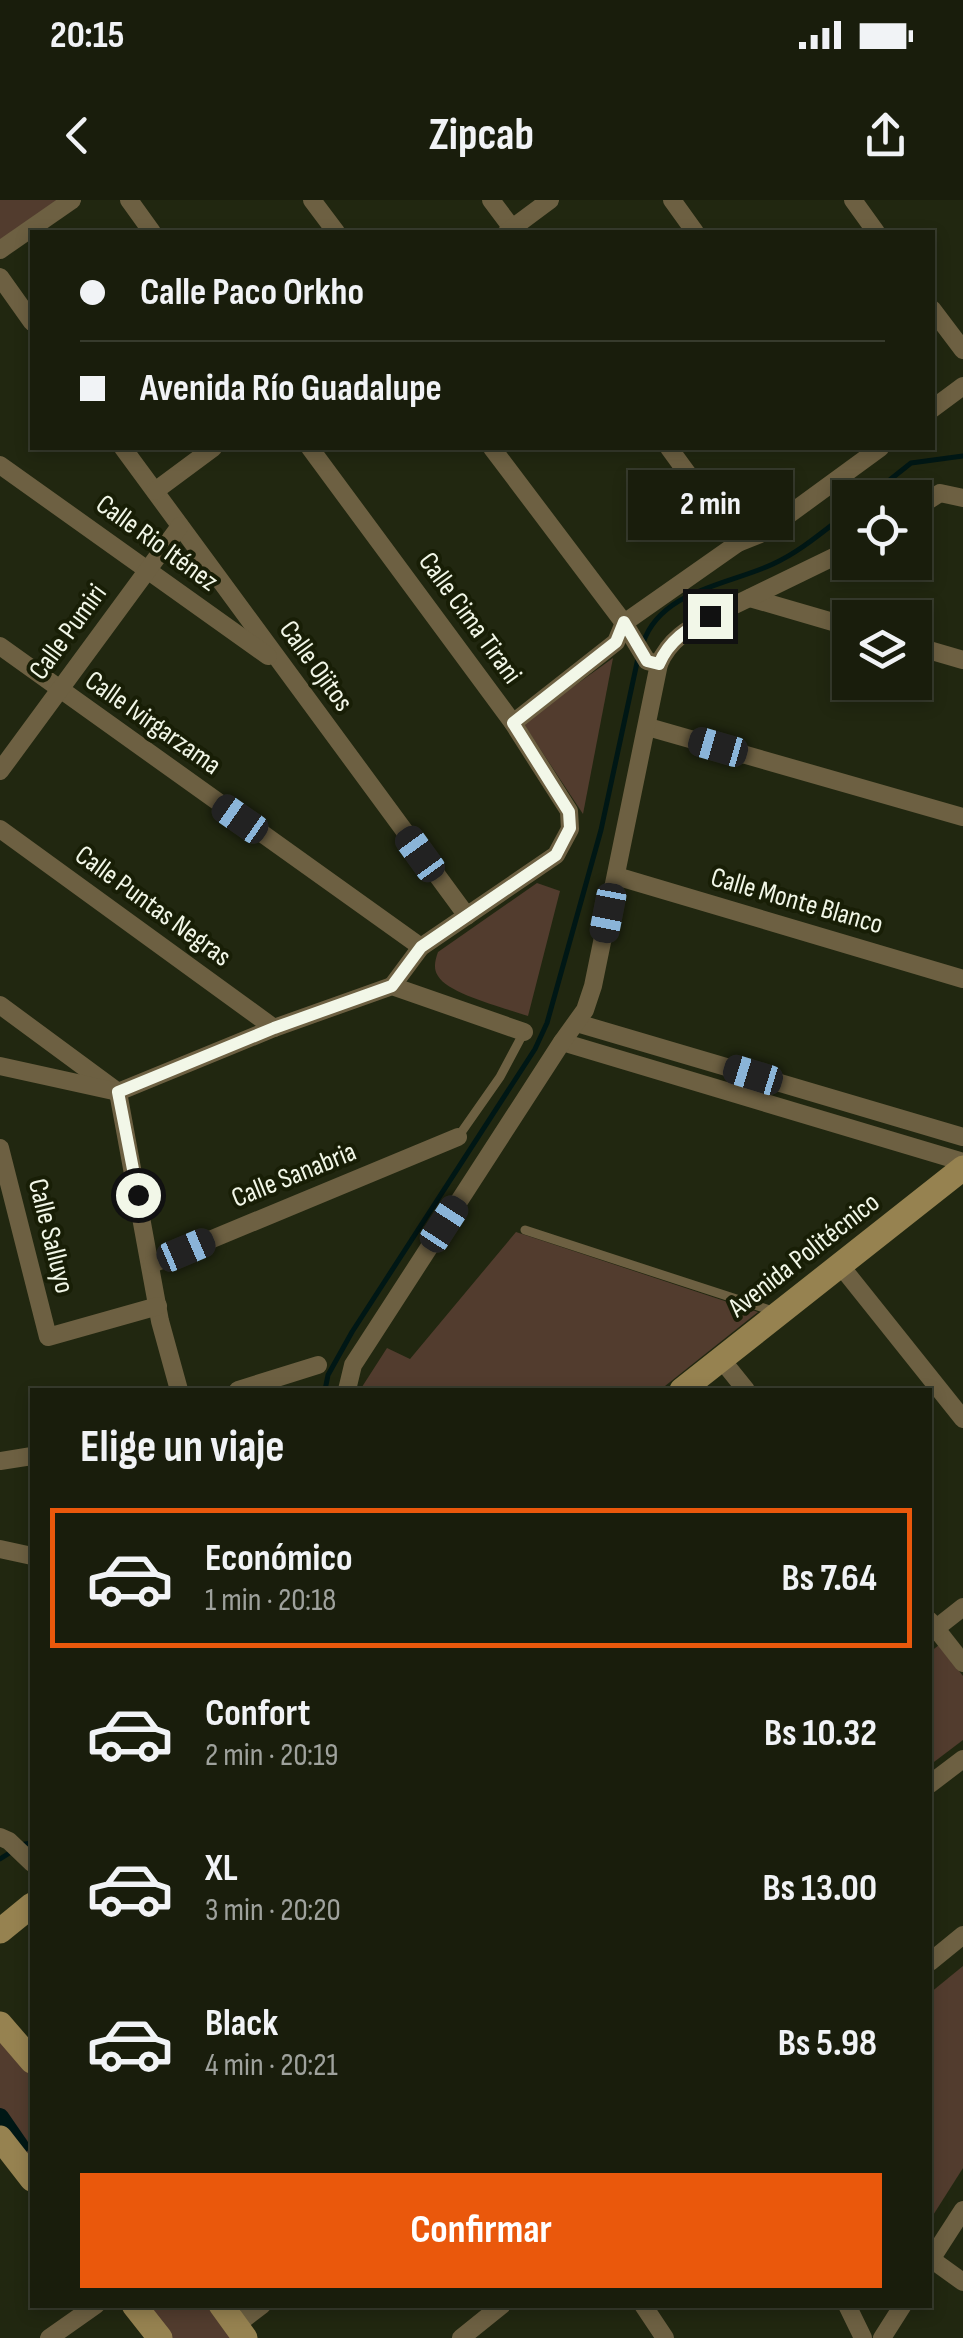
<!DOCTYPE html>
<html lang="es">
<meta charset="utf-8">
<style>
:root{--surface:#191d0c;--page:#222615;--text:#f1f3f6;--muted:#9fa29d;--line:#373b2d;--accent:#ea580c}
body{margin:0;font-family:"Sofia Sans Condensed",sans-serif;background:var(--page);color:var(--text);height:100vh;display:flex;flex-direction:column;font-size:38px;white-space:nowrap}
*{box-sizing:border-box;margin:0}
p{font-size:32px;color:var(--muted)}
.icon{flex:none;width:55px;height:55px;fill:none;stroke:currentColor;stroke-width:2;stroke-linecap:round;stroke-linejoin:round}
.map{position:relative;flex:1;overflow:hidden}
.side{position:absolute;left:30px;top:1188px;width:902px;height:920px;display:flex;flex-direction:column;background:var(--surface);border-radius:0px;box-shadow:0 5px 15px #0003,0 0 0 2px var(--line)}
.side>*{flex:none}
.banner{position:absolute;left:30px;top:30px;width:905px;height:220px;border-radius:0px;box-shadow:0 5px 15px #0003,0 0 0 2px var(--line);display:grid;align-content:center;height:220px;padding:0 50px;background:var(--surface)}
.tools{position:absolute;left:832px;top:280px;display:grid;gap:20px}
.tools a{display:grid;place-items:center;width:100px;height:100px;border-radius:0px;background:var(--surface);box-shadow:0 5px 15px #0003,0 0 0 2px var(--line);font-size:50px}
.end{position:absolute;width:45px;height:45px;margin:-22px;border:12px solid #f2f7e8;background:#111;box-shadow:0 0 0 5px #111}
.from{border-radius:50%}
.bubble{position:absolute;height:70px;border-radius:0px;background:var(--surface);box-shadow:0 5px 15px #0003,0 0 0 2px var(--line);font-size:32px;font-weight:700;line-height:70px;text-align:center}
.car{position:absolute;width:30px;height:60px;margin:-30px -15px;border-radius:12px;box-shadow:0 0 8px 2px #0007;background:linear-gradient(#222 24%,#8ab4d8 0 40%,#222 0 76%,#8ab4d8 0 86%,#222 0)}
.banner b{display:flex;align-items:center;gap:35px;height:95px;font-size:38px}
.banner b+b{border-top:2px solid var(--line)}
.banner i{width:25px;height:25px;background:var(--text)}
ul{padding:0;list-style:none}
li{display:flex;align-items:center;gap:30px;height:140px;margin:0 20px 15px;padding:0 30px;border:5px solid transparent;border-radius:0px}
li div{flex:1}
li b{display:block;font-size:38px}
li em{font-style:normal;font-weight:700}
li.active{border-color:var(--accent)}
li>.icon{width:90px;height:90px;stroke-width:1.5}
h2{padding:0 50px;font-size:45px;line-height:120px}
.cta{display:flex;gap:20px;margin-top:auto;padding:20px 50px}
.cta a{flex:1;height:115px;border-radius:0px;background:var(--accent);color:#fff;font-size:40px;font-weight:700;line-height:115px;text-align:center}
.status{display:flex;justify-content:space-between;align-items:center;height:70px;padding:0 50px;background:var(--surface);direction:ltr}
.status svg{height:28px;fill:currentColor}
header{display:flex;justify-content:space-between;align-items:center;height:130px;padding:0 50px;background:var(--surface);font-size:45px;font-weight:700}
.map>svg:first-child{display:block}
.green{fill:#523c2e}
.lines{fill:none;stroke-linecap:round;stroke-linejoin:round}
.stream{stroke:#001715;stroke-width:5}
.canal{stroke:#001715;stroke-width:18}
.lane{stroke:#6d6042;stroke-width:9}
.street{stroke:#6d6042;stroke-width:18}
.secondary{stroke:#968250;stroke-width:25}
.route{stroke:#f2f7e8;stroke-width:12}
.labels{text-anchor:middle;dominant-baseline:central;stroke-width:8;stroke-linejoin:round;paint-order:stroke}
.street-label{font-size:28px;fill:#f2f7e8;stroke:#181e06}
</style>
<div class="status"><b>20:15</b><svg viewBox="0 0 49 12"><path d="M0 12V9h3v3zM5 12V6h3v6zM10 12V3h3v9zM15 12V0h3v12zM26 1h20v11H26zM47 4h2v5h-2z"/></svg></div>
<header><svg class="icon" aria-label="back" viewBox="0 0 24 24"><path d="M15 5l-7 7 7 7"/></svg>Zipcab<svg class="icon" aria-label="share" viewBox="0 0 24 24"><path d="M12 15V3M7 8l5-5 5 5M5 13v7h14v-7"/></svg></header>
<div class="map">
<svg width="963" height="2138" viewBox="0 0 963 2138">
<rect width="100%" height="100%" fill="#212710"/>
<g class="green">
<path d="M0 0H58L0 41Z"/>
<path d="M613 458 583 614 523 523Z"/>
<path d="M537 683 560 691 528 816C508 809 448 794 438 776 433 769 435 760 438 752Z"/>
<path d="M516 1032 758 1112 660 1190H360L387 1148 410 1159Z"/>
<path d="M939 1445 963 1476V1540L930 1565V1452Z"/>
<path d="M963 1766V1968L930 2020V1793Z"/>
<path d="M0 1838 32 1875V1969L0 1928Z"/>
<path d="M140 2105H209L233 2138H167Z"/>
</g>
<g class="lines">
<g class="stream">
<path d="M867 298 911 263 963 256"/>
<path d="M643 443C661 390 728 385 773 364 800 352 826 329 850 311"/>
<path d="M325 1190 328 1175 352 1132 535 849 547 823 601 630 638 458"/>
<path d="M25 1644 32 1643"/>
<path d="M0 1659 11 1652"/>
</g>
<path class="canal" d="M0 1917 20 1946"/>
<g class="lane">
<path d="M458 937 500 877 524 832"/>
<path d="M525 1030 776 1112"/>
</g>
<g class="street">
<path d="M129 0 152 32"/>
<path d="M312 0 336 32"/>
<path d="M491 0 515 32"/>
<path d="M672 0 695 32"/>
<path d="M853 0 876 32"/>
<path d="M507 32 550 0"/>
<path d="M0 50 72 0"/>
<path d="M0 77 32 122"/>
<path d="M932 109 963 150"/>
<path d="M932 209 963 186"/>
<path d="M123 248 467 716"/>
<path d="M310 248 513 523 569 611 570 629 556 655 421 747 392 786"/>
<path d="M492 248 624 423 647 461 659 464"/>
<path d="M669 248 738 343"/>
<path d="M0 265 268 456"/>
<path d="M155 291 213 248"/>
<path d="M915 309 940 293 963 298"/>
<path d="M750 398 850 427"/>
<path d="M624 423 738 343 765 332 880 248"/>
<path d="M0 446 421 747"/>
<path d="M915 446 963 460"/>
<path d="M513 523 616 442 624 423"/>
<path d="M648 527 963 617"/>
<path d="M0 571 180 326"/>
<path d="M0 629 274 828"/>
<path d="M616 676 963 779"/>
<path d="M0 805 118 892 160 1121 179 1190"/>
<path d="M577 823 963 937"/>
<path d="M562 842 963 962"/>
<path d="M0 866 118 892 274 828 392 786 524 832"/>
<path d="M0 948 48 1137 158 1106"/>
<path d="M152 1064 458 937"/>
<path d="M840 1065 963 1219"/>
<path d="M721 1159 746 1190"/>
<path d="M238 1190 318 1165"/>
<path d="M347 1190 353 1165 366 1145 562 842 585 810 593 786 659 464C669 440 688 429 710 417L850 349"/>
<path d="M0 1261 32 1256"/>
<path d="M0 1349 32 1356"/>
<path d="M930 1421 963 1463"/>
<path d="M930 1433 963 1407"/>
<path d="M930 1584 963 1559"/>
<path d="M0 1637 9 1641 32 1663"/>
<path d="M930 1762 963 1735"/>
<path d="M931 2059 963 2082"/>
<path d="M930 2061 963 2010"/>
<path d="M643 2105 665 2138"/>
<path d="M847 2105 863 2138"/>
<path d="M236 2125 262 2105"/>
<path d="M49 2138 96 2105"/>
<path d="M461 2138 502 2105"/>
<path d="M882 2138 903 2105"/>
</g>
<g class="secondary">
<path d="M682 1190 963 968"/>
<path d="M0 1731 32 1705"/>
<path d="M0 1824 32 1861"/>
<path d="M0 1938 32 1979"/>
<path d="M134 2105 160 2138"/>
<path d="M221 2105 245 2138"/>
</g>
</g>
<g class="lines">
<path class="route" d="M138 995 118 892 274 828 392 786 421 747 556 655 570 628 569 612 513 523 616 442 624 422 647 461 659 464C669 440 688 429 710 416"/>
</g>
<g class="labels">
<g class="street-label">
<text transform="translate(157 343) rotate(36)">Calle Rio Iténez</text>
<text transform="translate(470 418) rotate(54)">Calle Cima Tirani</text>
<text transform="translate(68 432) rotate(-54)">Calle Pumiri</text>
<text transform="translate(316 466) rotate(54)">Calle Ojitos</text>
<text transform="translate(153 523) rotate(35)">Calle Ivirgarzama</text>
<text transform="translate(797 701) rotate(16)">Calle Monte Blanco</text>
<text transform="translate(153 706) rotate(36)">Calle Puntas Negras</text>
<text transform="translate(294 975) rotate(-22)">Calle Sanabria</text>
<text transform="translate(51 1036) rotate(76)">Calle Salluyo</text>
<text transform="translate(804 1055) rotate(-38)">Avenida Politécnico</text>
</g>
</g>
</svg>
<div class="tools">
<a><svg class="icon" aria-label="locate" viewBox="0 0 24 24"><circle cx="12" cy="12" r="6"/><path d="M12 2v4M12 18v4M2 12h4M18 12h4"/></svg></a>
<a><svg class="icon" aria-label="layers" viewBox="0 0 24 24"><path d="M12 4l9 5-9 5-9-5zM3 14l9 5 9-5"/></svg></a>
</div>
<i class="end from" style="left:138px;top:995px"></i>
<i class="end" style="left:710px;top:416px"></i>
<div class="bubble" style="left:628px;top:270px;width:165px">2 min</div>
<i class="car" style="left:718px;top:547px;rotate:286deg"></i>
<i class="car" style="left:240px;top:619px;rotate:305deg"></i>
<i class="car" style="left:420px;top:654px;rotate:324deg"></i>
<i class="car" style="left:608px;top:713px;rotate:191deg"></i>
<i class="car" style="left:753px;top:875px;rotate:287deg"></i>
<i class="car" style="left:444px;top:1024px;rotate:33deg"></i>
<i class="car" style="left:186px;top:1050px;rotate:67deg"></i>
<div class="banner">
<b><i class="from"></i>Calle Paco Orkho</b>
<b><i></i>Avenida Río Guadalupe</b>
</div>
<section class="side">
<h2>Elige un viaje</h2>
<ul>
<li class="active"><svg class="icon" aria-label="car" viewBox="0 0 24 24"><path d="M5 17H2v-5l4-1 3-4h7l3 4 3 1v5h-3M9 17h6M6 11h13"/><circle cx="7" cy="17" r="2"/><circle cx="17" cy="17" r="2"/></svg><div><b>Económico</b><p>1 min · 20:18</p></div><em>Bs 7.64</em></li>
<li><svg class="icon" aria-label="car" viewBox="0 0 24 24"><path d="M5 17H2v-5l4-1 3-4h7l3 4 3 1v5h-3M9 17h6M6 11h13"/><circle cx="7" cy="17" r="2"/><circle cx="17" cy="17" r="2"/></svg><div><b>Confort</b><p>2 min · 20:19</p></div><em>Bs 10.32</em></li>
<li><svg class="icon" aria-label="car" viewBox="0 0 24 24"><path d="M5 17H2v-5l4-1 3-4h7l3 4 3 1v5h-3M9 17h6M6 11h13"/><circle cx="7" cy="17" r="2"/><circle cx="17" cy="17" r="2"/></svg><div><b>XL</b><p>3 min · 20:20</p></div><em>Bs 13.00</em></li>
<li><svg class="icon" aria-label="car" viewBox="0 0 24 24"><path d="M5 17H2v-5l4-1 3-4h7l3 4 3 1v5h-3M9 17h6M6 11h13"/><circle cx="7" cy="17" r="2"/><circle cx="17" cy="17" r="2"/></svg><div><b>Black</b><p>4 min · 20:21</p></div><em>Bs 5.98</em></li>
</ul>
<div class="cta"><a>Confirmar</a></div>
</section>
</div>
